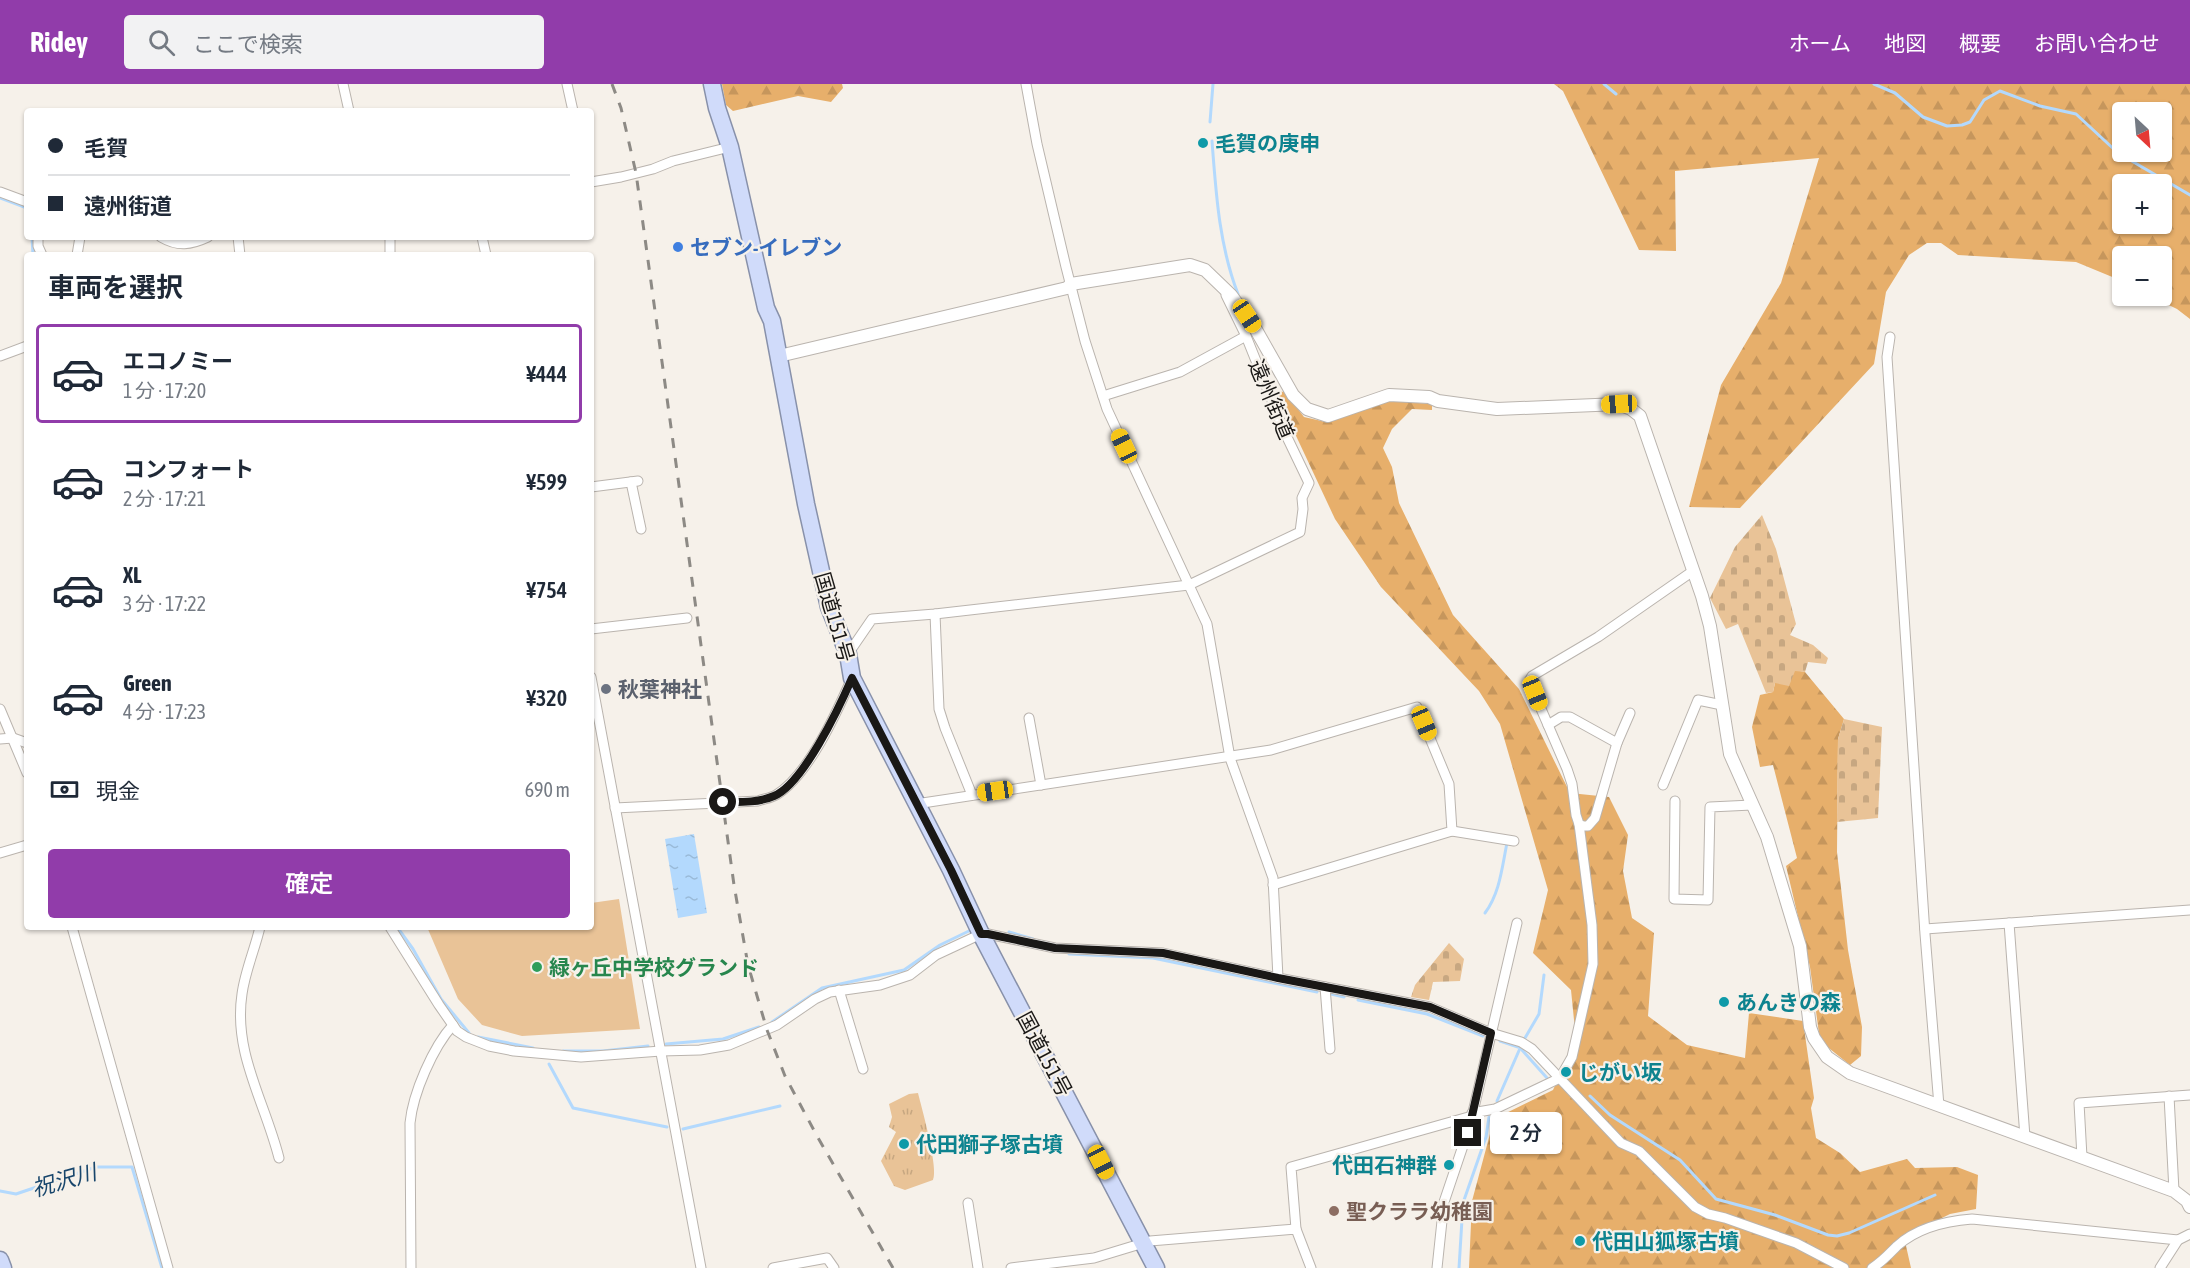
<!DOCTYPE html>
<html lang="ja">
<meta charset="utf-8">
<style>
:root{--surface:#fff;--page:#f2f2f3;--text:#1f2937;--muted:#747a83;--line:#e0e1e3;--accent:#913caa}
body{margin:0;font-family:"Asap Condensed","Noto Sans JP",sans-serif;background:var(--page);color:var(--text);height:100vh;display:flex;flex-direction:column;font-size:22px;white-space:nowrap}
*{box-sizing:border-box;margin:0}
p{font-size:20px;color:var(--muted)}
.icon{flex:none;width:33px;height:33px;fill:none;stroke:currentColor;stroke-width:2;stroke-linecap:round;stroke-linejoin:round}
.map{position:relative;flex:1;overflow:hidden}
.details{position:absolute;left:24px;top:168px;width:570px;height:678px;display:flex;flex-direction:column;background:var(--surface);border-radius:6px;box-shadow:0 2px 4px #0004}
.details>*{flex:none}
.guide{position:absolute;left:24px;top:24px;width:570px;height:132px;border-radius:6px;box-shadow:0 2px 4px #0004;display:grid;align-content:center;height:132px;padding:0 24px;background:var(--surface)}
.needle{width:39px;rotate:154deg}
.fabs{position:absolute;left:2112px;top:18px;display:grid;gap:12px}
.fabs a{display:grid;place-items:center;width:60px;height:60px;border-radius:6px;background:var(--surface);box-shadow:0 2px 4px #0004;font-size:30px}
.end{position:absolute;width:27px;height:27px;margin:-14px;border:8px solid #1a1816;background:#fff;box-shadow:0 0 0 3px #fff}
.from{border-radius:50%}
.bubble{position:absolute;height:42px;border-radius:6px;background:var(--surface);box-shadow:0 2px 4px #0004;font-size:20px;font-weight:600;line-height:42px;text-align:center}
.car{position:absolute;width:18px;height:36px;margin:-18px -9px;border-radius:8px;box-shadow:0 0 4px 2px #0007;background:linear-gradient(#f5c518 24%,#345 0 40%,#f5c518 0 76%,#345 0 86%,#f5c518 0)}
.guide b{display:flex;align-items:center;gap:21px;height:57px;font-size:22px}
.guide b+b{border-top:2px solid var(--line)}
.guide i{width:15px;height:15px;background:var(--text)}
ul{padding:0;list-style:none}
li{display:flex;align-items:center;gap:18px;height:99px;margin:0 12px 9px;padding:0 12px;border:3px solid transparent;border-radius:6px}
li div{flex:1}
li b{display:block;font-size:22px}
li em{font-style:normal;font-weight:600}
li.on{border-color:var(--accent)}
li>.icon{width:54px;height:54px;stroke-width:1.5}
h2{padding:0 24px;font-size:27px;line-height:72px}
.pay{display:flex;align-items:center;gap:15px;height:66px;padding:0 24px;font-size:22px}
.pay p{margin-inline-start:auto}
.cta{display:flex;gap:12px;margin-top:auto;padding:12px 24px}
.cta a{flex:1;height:69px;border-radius:6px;background:var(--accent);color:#fff;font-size:24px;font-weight:600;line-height:69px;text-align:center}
header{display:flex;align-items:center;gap:36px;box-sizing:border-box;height:84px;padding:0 30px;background:var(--accent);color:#fff}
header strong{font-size:28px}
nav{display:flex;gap:33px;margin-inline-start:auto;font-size:21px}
.search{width:420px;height:54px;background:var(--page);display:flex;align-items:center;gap:15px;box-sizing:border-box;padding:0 21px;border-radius:6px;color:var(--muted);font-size:22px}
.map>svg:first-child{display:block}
.grass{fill:#e9c397}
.forest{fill:url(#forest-firs);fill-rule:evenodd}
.cemetery{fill:url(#cemetery-stones)}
.park{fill:url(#park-tufts)}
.water{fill:url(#water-ripples)}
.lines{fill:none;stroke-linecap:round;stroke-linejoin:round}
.stream{stroke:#b3d9fd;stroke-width:3}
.minor-casing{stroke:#bab4ae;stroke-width:11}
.tertiary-casing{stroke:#bab4ae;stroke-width:14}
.trunk-casing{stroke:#8891aa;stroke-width:19}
.minor{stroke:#fff;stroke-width:9}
.tertiary{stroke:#fff;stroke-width:12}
.trunk{stroke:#d0dbfa;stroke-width:16}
.rail{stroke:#8d8a85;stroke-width:3;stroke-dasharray:10 10;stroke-linecap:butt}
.route{stroke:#1a1816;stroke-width:8}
.culture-dot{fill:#0f9aa8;stroke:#f6f1ea;stroke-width:2}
.shop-dot{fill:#3f7fe0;stroke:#f6f1ea;stroke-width:2}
.worship-dot{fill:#6b7280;stroke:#f6f1ea;stroke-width:2}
.leisure-dot{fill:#2e9e5b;stroke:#f6f1ea;stroke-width:2}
.education-dot{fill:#8d6e63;stroke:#f6f1ea;stroke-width:2}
.labels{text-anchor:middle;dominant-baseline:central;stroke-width:4.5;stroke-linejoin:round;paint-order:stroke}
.culture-label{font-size:21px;font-weight:bold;fill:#0d838f;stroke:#f6f1ea;text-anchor:start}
.shop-label{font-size:21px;font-weight:bold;fill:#366cbe;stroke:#f6f1ea;text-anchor:start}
.street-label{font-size:21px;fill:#1a1816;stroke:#f6f1ea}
.worship-label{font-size:21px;font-weight:bold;fill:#5b616d;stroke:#f6f1ea;text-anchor:start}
.leisure-label{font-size:21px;font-weight:bold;fill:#27864d;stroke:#f6f1ea;text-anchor:start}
.education-label{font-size:21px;font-weight:bold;fill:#785e54;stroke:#f6f1ea;text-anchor:start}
.water-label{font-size:22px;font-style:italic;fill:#18466c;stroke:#f6f1ea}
</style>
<header>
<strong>Ridey</strong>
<div class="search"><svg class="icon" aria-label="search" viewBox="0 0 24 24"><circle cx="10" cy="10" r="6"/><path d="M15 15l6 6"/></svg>ここで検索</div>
<nav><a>ホーム</a><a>地図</a><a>概要</a><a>お問い合わせ</a></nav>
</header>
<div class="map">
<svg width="2190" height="1184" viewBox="0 0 2190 1184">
<defs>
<pattern id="forest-firs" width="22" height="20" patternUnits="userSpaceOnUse" patternTransform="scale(1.5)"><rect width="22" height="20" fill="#e7af6b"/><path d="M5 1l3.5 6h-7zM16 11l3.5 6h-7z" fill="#c6965c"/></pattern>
<pattern id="cemetery-stones" width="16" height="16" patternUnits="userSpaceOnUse" patternTransform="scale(1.5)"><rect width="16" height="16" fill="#e9c397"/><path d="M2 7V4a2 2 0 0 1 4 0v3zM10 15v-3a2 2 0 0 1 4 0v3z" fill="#c7a781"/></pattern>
<pattern id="park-tufts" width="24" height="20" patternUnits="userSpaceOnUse" patternTransform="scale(1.5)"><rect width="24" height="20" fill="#e9c397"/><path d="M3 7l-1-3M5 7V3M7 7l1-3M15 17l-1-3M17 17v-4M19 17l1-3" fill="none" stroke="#c7a781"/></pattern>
<pattern id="water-ripples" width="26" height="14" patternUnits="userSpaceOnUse" patternTransform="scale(1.5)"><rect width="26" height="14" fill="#b3d9fd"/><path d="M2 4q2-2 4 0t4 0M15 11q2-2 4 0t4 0" fill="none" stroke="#99bad8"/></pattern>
</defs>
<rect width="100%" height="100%" fill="#f6f1ea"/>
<path class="grass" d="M619 815 640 945 522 952 482 941 458 915 427 843H591V819Z"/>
<g class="forest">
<path d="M722 0H842L843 4 831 18 798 12 733 27 726 21Z"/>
<path d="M1554 0H2190V235L2177 225 2150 212H2162V172H2122V197L2076 178 1958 171 1941 159H1927L1909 171 1886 208 1874 280 1740 424 1689 423 1721 301 1781 199 1819 74 1675 87 1676 167 1639 166 1563 7ZM2122 28H2162V68H2122ZM2162 100V140H2122V100Z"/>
<path d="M1275 307 1285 308 1304 333 1326 338 1390 317 1432 320V326L1412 325 1392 345 1383 364 1392 383 1399 419 1453 531 1519 605 1570 709 1609 713 1628 751 1623 787 1632 834 1654 849 1648 932 1687 961 1745 974 1749 929 1803 937 1814 1014 1811 1024 1816 1054 1840 1069 1860 1088 1907 1075 1915 1084 1957 1083 1978 1091 1976 1125 1950 1130 1904 1153 1911 1184H1469L1472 1117 1494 1035 1553 1006 1576 956 1571 906 1533 869 1548 806 1500 640 1479 607 1381 503 1335 435Z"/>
<path d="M1795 586 1805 588 1844 635 1838 655 1837 768 1848 866 1862 943 1861 972 1850 981 1820 957 1810 883 1786 782 1797 774 1773 681 1760 683 1752 643 1760 611 1773 608 1775 599Z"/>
</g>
<g class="cemetery">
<path d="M1762 431 1776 465 1796 540 1790 551 1813 561 1828 574 1826 580 1808 578 1805 588 1795 587 1789 602 1775 599 1773 608 1766 609 1738 540 1726 545 1710 514 1735 463Z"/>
<path d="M1844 635 1882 643 1878 734 1837 738 1838 655Z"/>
<path d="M1449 859 1464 875 1460 897 1433 898 1429 916 1411 913 1415 901Z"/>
</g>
<path class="park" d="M918 1009C922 1025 939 1085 933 1096L905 1106 894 1102 881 1077 896 1048 889 1043 892 1033 889 1020 909 1010Z"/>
<path class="water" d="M694 750 707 829 678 834 665 755Z"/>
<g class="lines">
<g class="stream">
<path d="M1604 0 1616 10"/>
<path d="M1874 0 1895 9 1923 33 1947 42 1962 41 1970 38 1984 16 2000 7 2040 22 2076 30 2118 69 2190 111"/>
<path d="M1210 38 1213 0"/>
<path d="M1212 57C1216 109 1219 161 1238 210"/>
<path d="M0 114 27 124"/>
<path d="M32 153 33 171"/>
<path d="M1485 829C1500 809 1502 783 1507 759"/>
<path d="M397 843 413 865 441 915 469 949"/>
<path d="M1009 848 1033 855"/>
<path d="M1069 870 1153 874 1317 908"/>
<path d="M1331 910 1344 913"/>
<path d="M1358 916 1427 930 1483 952"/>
<path d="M772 938 822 904 904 886 940 861 971 846"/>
<path d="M478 953 533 964"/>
<path d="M1525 954 1539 930 1544 891"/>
<path d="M1500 957 1518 963"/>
<path d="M666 960 723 955 759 943"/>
<path d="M1522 966 1547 994"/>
<path d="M563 967H603L648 962"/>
<path d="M549 980 573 1024 667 1043"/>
<path d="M1590 1012 1610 1031 1680 1076 1716 1115 1775 1131 1828 1151 1837 1152 1849 1149 1935 1111"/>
<path d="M1497 1017 1521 962"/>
<path d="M683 1045 780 1022"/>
<path d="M0 1107 16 1110 96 1083H132L162 1184"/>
<path d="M1459 1184 1463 1119 1486 1053 1489 1033"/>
</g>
<g class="minor-casing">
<g id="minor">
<path d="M343 0 349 27"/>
<path d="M567 0 573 27"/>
<path d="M1026 0 1037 60 1066 183 1085 257 1107 325 1207 540 1230 674 1273 794 1278 894"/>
<path d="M591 98 621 93 653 85 673 77 730 63"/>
<path d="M0 108 27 118"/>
<path d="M38 153V162L42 171"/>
<path d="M161 153C178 163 191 161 208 153"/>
<path d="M238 153 240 171"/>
<path d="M482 153 486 171"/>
<path d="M77 171 80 153"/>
<path d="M390 171V153"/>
<path d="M1890 253 1887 273 1925 850 1939 1022"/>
<path d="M0 272 27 262"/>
<path d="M1103 312 1180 288 1246 252"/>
<path d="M631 398 641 445"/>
<path d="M591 403 638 397"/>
<path d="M935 530 939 625 945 644 972 711"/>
<path d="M591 545 687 534"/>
<path d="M848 570 872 535 935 530 1189 501 1300 448 1303 425 1302 414 1309 399 1285 349 1246 252 1226 211"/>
<path d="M591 593 701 1184"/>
<path d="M0 625 27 689"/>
<path d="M1630 629 1617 659 1595 734 1588 742H1583L1579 740 1576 731 1572 700 1567 685 1529 597 1532 592 1598 553 1693 487"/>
<path d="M1029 634 1041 701"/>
<path d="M1548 641 1561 633H1570L1617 659"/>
<path d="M0 655 13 654 27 659"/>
<path d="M1663 701 1698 616 1722 621"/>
<path d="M1675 717 1674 815 1708 816 1710 723 1752 721"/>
<path d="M916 720 1271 666 1417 623 1449 700 1452 747 1273 801"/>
<path d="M615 724 758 717C763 715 771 714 776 711 808 692 837 628 852 594"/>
<path d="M1452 747 1514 757"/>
<path d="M0 769 27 761"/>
<path d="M2009 839 2025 1053"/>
<path d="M72 843 168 1184"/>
<path d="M260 843C255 865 245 887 242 910 233 969 265 1018 279 1074"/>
<path d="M390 843 439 921 457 947 466 953 489 962 514 967 581 973 661 967 700 966 729 961 777 941 815 915 830 908 880 901 910 891 936 871 981 850H988L1055 864 1163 869 1278 894 1430 923 1491 949 1521 958 1532 965 1621 1059 1639 1067 1695 1123 1708 1130 1725 1134 1796 1159 1844 1184"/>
<path d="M1925 845 2190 826"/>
<path d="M1325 903 1330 965"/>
<path d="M839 906 863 985"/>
<path d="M2169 1012 2174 1107"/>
<path d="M1472 1029 1495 1025 1560 994 1572 973 1593 880 1592 841 1579 740"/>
<path d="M2082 1073 2079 1019 2190 1011"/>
<path d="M968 1119 978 1184"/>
<path d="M1296 1145 1291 1083 1472 1032"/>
<path d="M411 1184 410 1039C413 1009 433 963 453 941"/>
<path d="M773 1184 827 1174 834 1184"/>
<path d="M1011 1184 1094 1174 1150 1157 1296 1145 1311 1184"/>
<path d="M1437 1184 1444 1118 1470 1041 1517 839"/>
<path d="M1872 1184C1882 1178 1889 1170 1897 1162 1917 1144 1946 1137 1972 1135L2178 1156 2190 1150"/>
<path d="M2160 1184 2178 1156"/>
</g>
</g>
<g class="tertiary-casing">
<path id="tertiary" d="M779 272 1067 204 1071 200 1190 181 1205 186 1231 211 1255 244 1293 311 1307 325 1328 332 1389 311 1429 313 1438 317 1497 325 1619 320 1631 325 1640 332 1702 512 1710 542 1730 670 1767 753 1800 862 1810 943 1814 954 1827 973 1850 989 2174 1107 2187 1117 2190 1123"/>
</g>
<g class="trunk-casing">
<g id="trunk">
<path d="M712 0 717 24 730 63 766 224 772 237 806 420 829 523 848 570 852 594 951 786 981 850 1156 1184"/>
<path d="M0 1176 3 1184"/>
</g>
</g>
<use href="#minor" class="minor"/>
<use href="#tertiary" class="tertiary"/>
<use href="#trunk" class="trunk"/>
<path class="rail" d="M612 0 621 24 636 89 734 801 748 881 767 946 785 992 817 1052 893 1184"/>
</g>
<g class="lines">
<path class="route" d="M723 718C739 718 758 719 774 712 803 700 839 624 852 594L951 786 981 850H988L1055 864 1163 869 1278 894 1430 923 1491 949 1468 1049"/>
</g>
<g class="culture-dot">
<circle cx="1203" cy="59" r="6"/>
<circle cx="1724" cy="918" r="6"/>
<circle cx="1566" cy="988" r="6"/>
<circle cx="904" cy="1060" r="6"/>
<circle cx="1449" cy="1081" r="6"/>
<circle cx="1580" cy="1157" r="6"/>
</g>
<circle class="shop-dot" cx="678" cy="163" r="6"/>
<circle class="worship-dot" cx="606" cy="605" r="6"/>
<circle class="leisure-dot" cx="537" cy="883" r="6"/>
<circle class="education-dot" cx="1334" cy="1127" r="6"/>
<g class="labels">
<g class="culture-label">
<text x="1215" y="59">毛賀の庚申</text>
<text x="1736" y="918">あんきの森</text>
<text x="1578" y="988">じがい坂</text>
<text x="916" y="1060">代田獅子塚古墳</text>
<text x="1437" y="1081" text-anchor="end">代田石神群</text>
<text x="1592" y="1157">代田山狐塚古墳</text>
</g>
<g class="shop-label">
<text x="690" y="163">セブン-イレブン</text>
</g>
<g class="street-label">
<text transform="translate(1272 315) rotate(67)">遠州街道</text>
<text transform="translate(835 533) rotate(74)">国道151号</text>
<text transform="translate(1045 970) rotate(62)">国道151号</text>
</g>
<g class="worship-label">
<text x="618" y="605">秋葉神社</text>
</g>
<g class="leisure-label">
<text x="549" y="883">緑ヶ丘中学校グランド</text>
</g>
<g class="education-label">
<text x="1346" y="1127">聖クララ幼稚園</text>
</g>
<g class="water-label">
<text transform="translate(64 1096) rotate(-16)">祝沢川</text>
</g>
</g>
</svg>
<div class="fabs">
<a><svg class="needle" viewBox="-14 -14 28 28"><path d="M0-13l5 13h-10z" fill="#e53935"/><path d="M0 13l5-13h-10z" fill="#747a83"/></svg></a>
<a>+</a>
<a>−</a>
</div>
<i class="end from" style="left:723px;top:718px"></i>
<i class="end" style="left:1468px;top:1049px"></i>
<div class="bubble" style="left:1490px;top:1028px;width:72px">2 分</div>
<i class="car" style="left:1247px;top:232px;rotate:146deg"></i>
<i class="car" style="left:1619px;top:320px;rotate:267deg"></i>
<i class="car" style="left:1124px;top:362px;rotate:335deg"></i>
<i class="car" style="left:1535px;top:609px;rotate:158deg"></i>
<i class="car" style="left:1424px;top:639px;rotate:157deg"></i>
<i class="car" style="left:995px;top:707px;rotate:262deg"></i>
<i class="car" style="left:1101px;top:1078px;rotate:153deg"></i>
<div class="guide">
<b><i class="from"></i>毛賀</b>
<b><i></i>遠州街道</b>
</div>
<section class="details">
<h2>車両を選択</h2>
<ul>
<li class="on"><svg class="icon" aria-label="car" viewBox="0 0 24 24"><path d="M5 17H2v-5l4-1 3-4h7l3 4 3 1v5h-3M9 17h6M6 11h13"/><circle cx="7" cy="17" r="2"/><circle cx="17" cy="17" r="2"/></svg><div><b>エコノミー</b><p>1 分 · 17:20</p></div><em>¥444</em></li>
<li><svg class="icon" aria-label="car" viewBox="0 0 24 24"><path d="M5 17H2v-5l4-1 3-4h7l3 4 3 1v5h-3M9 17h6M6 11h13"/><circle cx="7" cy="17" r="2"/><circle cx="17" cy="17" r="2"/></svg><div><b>コンフォート</b><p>2 分 · 17:21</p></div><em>¥599</em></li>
<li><svg class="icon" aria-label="car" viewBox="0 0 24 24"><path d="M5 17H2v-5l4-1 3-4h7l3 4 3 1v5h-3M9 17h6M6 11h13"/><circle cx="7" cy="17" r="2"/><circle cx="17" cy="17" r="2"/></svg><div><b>XL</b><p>3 分 · 17:22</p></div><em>¥754</em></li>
<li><svg class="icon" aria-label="car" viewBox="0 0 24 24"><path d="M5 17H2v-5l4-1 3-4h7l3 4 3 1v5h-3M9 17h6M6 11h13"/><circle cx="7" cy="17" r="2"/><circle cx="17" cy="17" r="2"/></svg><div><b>Green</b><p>4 分 · 17:23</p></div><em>¥320</em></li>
</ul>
<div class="pay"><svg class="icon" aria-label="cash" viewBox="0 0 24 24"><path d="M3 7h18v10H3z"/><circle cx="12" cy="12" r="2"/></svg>現金<p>690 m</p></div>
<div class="cta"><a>確定</a></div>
</section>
</div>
